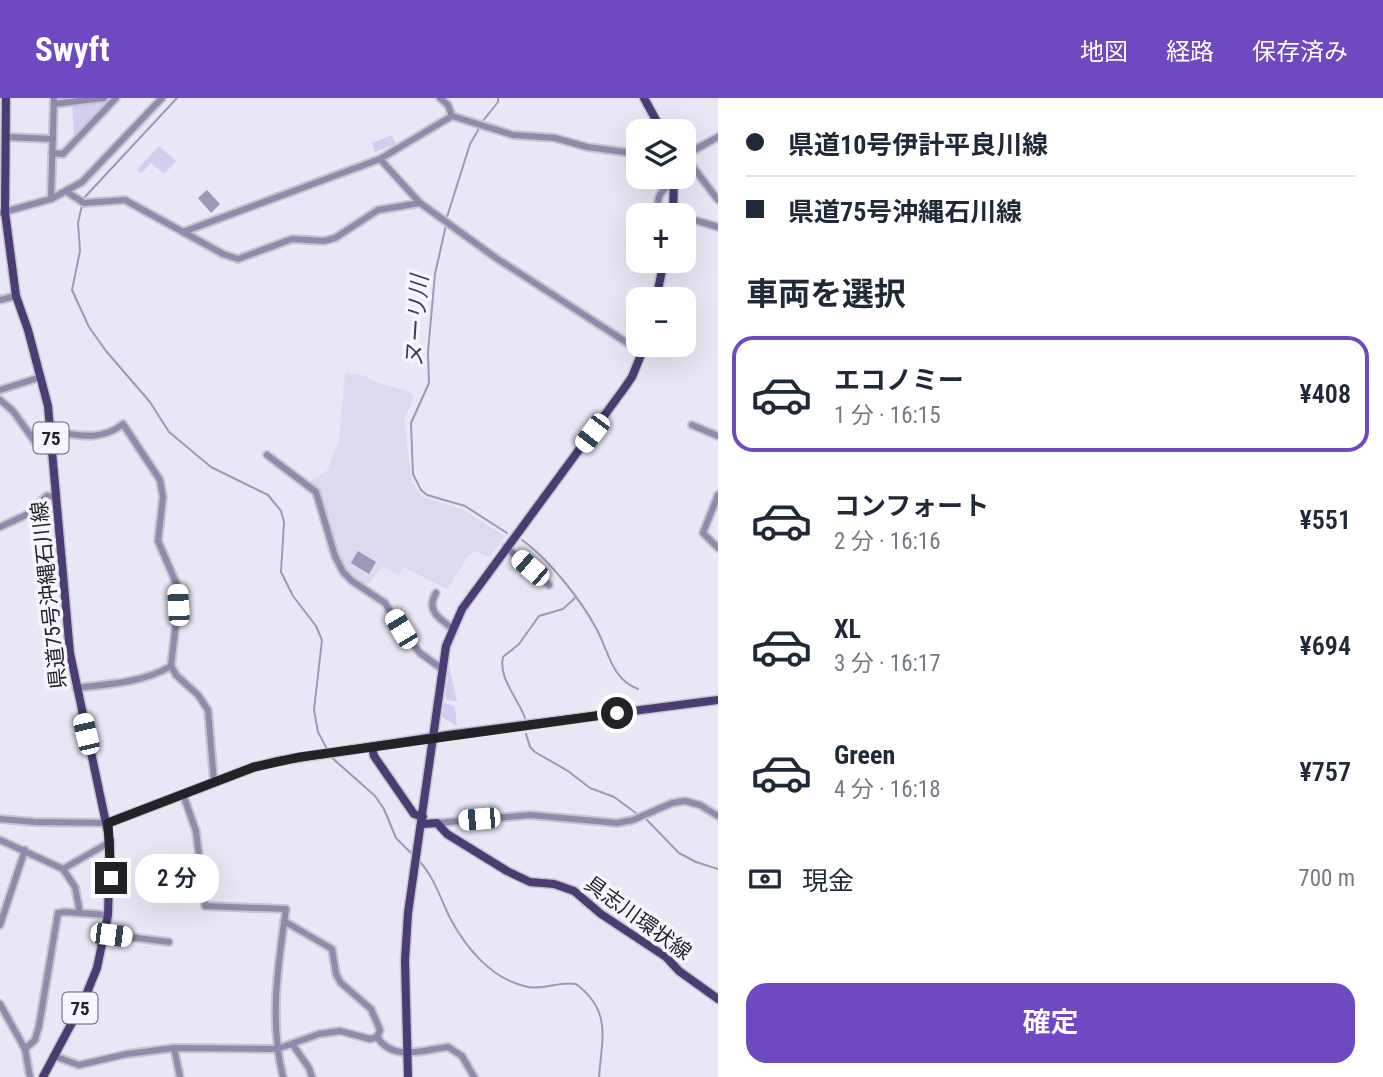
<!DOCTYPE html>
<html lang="ja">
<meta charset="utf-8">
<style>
:root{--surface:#fff;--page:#f2f2f3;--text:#1f2937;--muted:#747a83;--line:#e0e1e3;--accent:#6f49c2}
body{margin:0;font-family:"Roboto Condensed","Noto Sans JP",sans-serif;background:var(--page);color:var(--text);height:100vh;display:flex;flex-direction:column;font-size:26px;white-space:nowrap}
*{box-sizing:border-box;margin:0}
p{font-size:23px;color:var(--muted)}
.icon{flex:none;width:38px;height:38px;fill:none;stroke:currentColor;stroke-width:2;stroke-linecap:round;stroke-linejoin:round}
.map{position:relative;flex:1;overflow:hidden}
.panel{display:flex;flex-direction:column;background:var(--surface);width:665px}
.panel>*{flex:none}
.banner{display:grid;align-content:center;height:154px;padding:0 28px;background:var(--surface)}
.fabs{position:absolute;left:626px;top:21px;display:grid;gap:14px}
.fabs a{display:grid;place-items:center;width:70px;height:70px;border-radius:14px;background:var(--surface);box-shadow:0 7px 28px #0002;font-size:35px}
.end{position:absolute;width:32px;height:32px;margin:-16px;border:9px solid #232227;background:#fff;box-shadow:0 0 0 4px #fff}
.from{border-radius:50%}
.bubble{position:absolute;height:49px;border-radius:21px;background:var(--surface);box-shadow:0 7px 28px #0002;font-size:23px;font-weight:600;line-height:49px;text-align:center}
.car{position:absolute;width:21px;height:42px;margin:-21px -10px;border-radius:9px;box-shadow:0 0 5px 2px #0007;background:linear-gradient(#fff 24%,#345 0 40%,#fff 0 76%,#345 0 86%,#fff 0)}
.banner b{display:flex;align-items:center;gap:24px;height:66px;font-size:26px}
.banner b+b{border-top:2px solid var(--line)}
.banner i{width:18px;height:18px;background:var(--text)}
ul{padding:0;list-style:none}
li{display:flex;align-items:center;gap:21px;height:116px;margin:0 14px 10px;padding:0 14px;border:4px solid transparent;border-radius:21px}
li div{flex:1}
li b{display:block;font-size:26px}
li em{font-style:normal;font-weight:600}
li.active{border-color:var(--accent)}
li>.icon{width:63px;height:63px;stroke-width:1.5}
h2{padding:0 28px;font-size:32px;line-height:84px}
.pay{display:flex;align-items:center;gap:18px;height:77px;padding:0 28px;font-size:26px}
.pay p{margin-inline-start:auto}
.action{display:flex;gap:14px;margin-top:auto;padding:14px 28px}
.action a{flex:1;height:80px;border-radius:21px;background:var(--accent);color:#fff;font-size:28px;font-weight:600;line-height:80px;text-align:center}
header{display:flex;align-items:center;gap:42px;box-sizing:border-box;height:98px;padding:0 35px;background:var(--accent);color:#fff}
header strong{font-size:33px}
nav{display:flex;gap:38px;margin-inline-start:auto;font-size:24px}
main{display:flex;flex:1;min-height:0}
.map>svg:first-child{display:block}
.built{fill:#ddd9ef}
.green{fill:#d3cdef}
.water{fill:#9e98b8}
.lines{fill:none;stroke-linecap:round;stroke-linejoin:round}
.stream{stroke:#9e98b8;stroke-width:2}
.minor-casing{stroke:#c5c4d0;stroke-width:10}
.major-casing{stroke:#c5c4d0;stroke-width:11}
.minor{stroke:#918bab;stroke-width:6}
.major{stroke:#4b3d74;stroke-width:8}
.route{stroke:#232227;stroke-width:9}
.labels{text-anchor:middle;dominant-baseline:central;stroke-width:7;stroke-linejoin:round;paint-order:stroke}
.shield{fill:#f6f5fe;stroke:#626168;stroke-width:2}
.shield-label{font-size:19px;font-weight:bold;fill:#232227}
.street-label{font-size:21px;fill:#232227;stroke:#f6f5fe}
.water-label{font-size:23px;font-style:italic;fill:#433865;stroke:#f6f5fe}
</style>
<header>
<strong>Swyft</strong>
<nav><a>地図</a><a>経路</a><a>保存済み</a></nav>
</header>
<main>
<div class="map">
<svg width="718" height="979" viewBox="0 0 718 979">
<rect width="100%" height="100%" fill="#e9e7f5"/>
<path class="built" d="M345 275 367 278 372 283 405 292 415 297 404 322 412 385 423 399 462 411 505 438 489 459 475 453 469 457 447 491 404 469 399 478 383 468 365 490 353 482 341 467 319 396 309 384 327 373 339 342Z"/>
<g class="green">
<path d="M104 0H116L74 44 72 4Z"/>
<path d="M392 37 396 46 375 54 372 45Z"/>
<path d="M159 48 176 63 164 76 151 65 141 75 137 72Z"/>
<path d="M449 569 457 603 447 602 445 598Z"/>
<path d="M444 604 455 609 457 628 442 619Z"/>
</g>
<g class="water">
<path d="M207 92 220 106 211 115 198 100Z"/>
<path d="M358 453 376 464 369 476 351 465Z"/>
</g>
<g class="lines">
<g class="stream">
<path d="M482 24 498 4V0"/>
<path d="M83 101 177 0"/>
<path d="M82 107 78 125 80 153 72 192 89 229 106 253 150 304 169 334 211 369 268 397 281 413 284 424 281 474 293 498 316 528 322 542 314 612 318 634 328 653"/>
<path d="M447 119 470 46 480 29"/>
<path d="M446 127 435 176 428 254 429 285 411 325 413 376 421 392 427 397 465 408 507 435"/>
<path d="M522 442C548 460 581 502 596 530 609 553 611 581 638 591"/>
<path d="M525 620C518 600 498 580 503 559L519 546 539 518 563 511 575 500"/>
<path d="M526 636 530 649 535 654 568 673 590 690 614 699 636 715"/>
<path d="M330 658 375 698 384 711 396 740 413 757"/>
<path d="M646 721 679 755 696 764 718 771"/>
<path d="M419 763C435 780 440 800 450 820 466 850 492 882 528 889 544 892 560 883 576 886 612 913 602 940 599 979"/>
</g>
<g class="minor-casing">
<g id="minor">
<path d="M440 0 448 7 452 18"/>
<path d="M54 6 104 0"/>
<path d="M5 39 53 41"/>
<path d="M684 54 696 51 718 39"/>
<path d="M52 55 63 56 116 0"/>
<path d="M684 55 687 61 718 102"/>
<path d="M380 61 420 105 496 160 643 255"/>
<path d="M67 94 84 105 125 102 223 156 238 161 292 141 324 143 335 140 378 112 420 105"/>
<path d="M51 101 54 0"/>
<path d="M0 115 51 101 82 84 162 0"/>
<path d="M658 117C657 100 658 92 674 86"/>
<path d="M684 119 718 129"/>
<path d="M183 134 380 61 452 18 513 37 555 40 587 49 639 56"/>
<path d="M0 202 16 198"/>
<path d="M0 292 41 279"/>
<path d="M0 302 13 313 38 348 52 354"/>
<path d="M692 327 718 338"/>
<path d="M51 333C76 337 101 344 123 326L160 382 163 399 158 443 177 487 178 507 171 568 176 577 198 597 208 612 214 684"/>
<path d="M267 357 316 394 335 458 343 474 352 483 385 505 401 531 420 555 442 571"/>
<path d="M718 397 703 435 718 450"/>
<path d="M0 429 28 416 47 398 56 399"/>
<path d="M506 449 549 487"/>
<path d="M436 495C426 512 438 520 452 530"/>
<path d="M76 590C108 586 143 585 171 568"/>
<path d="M183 696 196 733 205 808 286 811C278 868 269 922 283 979"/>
<path d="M0 721 35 724 108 725"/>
<path d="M437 725 530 717 617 725 633 722 672 705 685 703 700 707 718 718"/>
<path d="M0 742 63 771 110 744"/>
<path d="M63 771 75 789 80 815"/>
<path d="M284 823 332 851 336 876 341 885 371 911 380 932 377 939"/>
<path d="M0 827 25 752"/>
<path d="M105 836 169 844"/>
<path d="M0 906 25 951 30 979"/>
<path d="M377 939C394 964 422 952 448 949L462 958 474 979"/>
<path d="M293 947 309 970 312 979"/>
<path d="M174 950 180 979"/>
<path d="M25 951 35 942 39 928 58 815 65 814 108 817"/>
<path d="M54 958 79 967 127 956 174 950 277 951 319 936 340 933 370 941 377 939"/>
</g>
</g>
<g class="major-casing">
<g id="major">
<path d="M6 0 5 114 16 198 28 232 48 308 70 555 110 744 108 817 97 870 84 902 43 979"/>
<path d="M644 0 662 33"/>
<path d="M673 117 674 79"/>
<path d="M656 201 664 163"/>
<path d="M372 649 374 658 414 716 423 719"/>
<path d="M108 725 254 669 278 663 447 637 718 602"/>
<path d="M422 726 437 725 447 736 507 773 530 784 554 786 574 793 601 816 666 859 679 873 718 901"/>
<path d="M408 979 405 862 408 815 446 548 462 511 623 292 632 279 645 247"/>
</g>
</g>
<use href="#minor" class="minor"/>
<use href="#major" class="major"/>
</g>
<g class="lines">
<path class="route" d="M111 780 108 725 254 669 300 659 617 615"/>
</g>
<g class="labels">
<g class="shield">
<rect x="33.5" y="324.5" width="35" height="31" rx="5"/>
<rect x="62.5" y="894.5" width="35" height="31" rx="5"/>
</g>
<g class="shield-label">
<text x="51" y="340">75</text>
<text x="80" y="910">75</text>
</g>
<g class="street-label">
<text transform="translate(49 497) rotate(-96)">県道75号沖縄石川線</text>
<text transform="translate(638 820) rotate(36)">具志川環状線</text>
</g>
<g class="water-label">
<text transform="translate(417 223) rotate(-86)">ヌーリ川</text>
</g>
</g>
</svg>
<div class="fabs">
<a><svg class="icon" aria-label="layers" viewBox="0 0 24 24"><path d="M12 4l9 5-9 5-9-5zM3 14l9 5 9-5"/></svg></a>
<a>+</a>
<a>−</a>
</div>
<i class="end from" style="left:617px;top:615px"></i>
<i class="end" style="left:111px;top:780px"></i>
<div class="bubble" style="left:135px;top:756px;width:84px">2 分</div>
<i class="car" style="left:592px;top:335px;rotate:217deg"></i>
<i class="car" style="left:530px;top:470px;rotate:311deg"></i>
<i class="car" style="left:178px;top:507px;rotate:357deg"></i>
<i class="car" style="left:401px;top:531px;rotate:329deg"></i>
<i class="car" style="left:86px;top:636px;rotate:347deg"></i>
<i class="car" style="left:479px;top:721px;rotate:265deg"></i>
<i class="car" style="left:111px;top:837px;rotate:97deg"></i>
</div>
<section class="panel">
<div class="banner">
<b><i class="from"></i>県道10号伊計平良川線</b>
<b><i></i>県道75号沖縄石川線</b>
</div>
<h2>車両を選択</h2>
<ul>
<li class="active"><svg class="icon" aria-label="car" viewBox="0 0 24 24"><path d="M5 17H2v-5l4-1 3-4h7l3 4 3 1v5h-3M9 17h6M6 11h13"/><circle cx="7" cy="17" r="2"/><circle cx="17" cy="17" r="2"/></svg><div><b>エコノミー</b><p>1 分 · 16:15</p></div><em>¥408</em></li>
<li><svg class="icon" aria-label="car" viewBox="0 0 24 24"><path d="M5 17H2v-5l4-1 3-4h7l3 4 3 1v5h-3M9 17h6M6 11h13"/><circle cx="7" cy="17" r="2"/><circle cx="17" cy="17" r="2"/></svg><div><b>コンフォート</b><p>2 分 · 16:16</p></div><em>¥551</em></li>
<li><svg class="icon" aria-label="car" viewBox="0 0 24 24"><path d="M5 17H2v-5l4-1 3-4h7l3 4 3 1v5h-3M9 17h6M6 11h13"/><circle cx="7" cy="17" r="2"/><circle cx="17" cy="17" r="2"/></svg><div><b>XL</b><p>3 分 · 16:17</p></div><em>¥694</em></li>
<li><svg class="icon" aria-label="car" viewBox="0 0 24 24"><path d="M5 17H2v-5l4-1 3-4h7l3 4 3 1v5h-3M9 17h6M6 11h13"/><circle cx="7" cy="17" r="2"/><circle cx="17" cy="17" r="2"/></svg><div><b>Green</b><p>4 分 · 16:18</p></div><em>¥757</em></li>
</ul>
<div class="pay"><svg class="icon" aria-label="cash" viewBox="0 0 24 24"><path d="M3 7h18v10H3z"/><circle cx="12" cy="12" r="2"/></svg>現金<p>700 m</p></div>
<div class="action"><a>確定</a></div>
</section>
</main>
